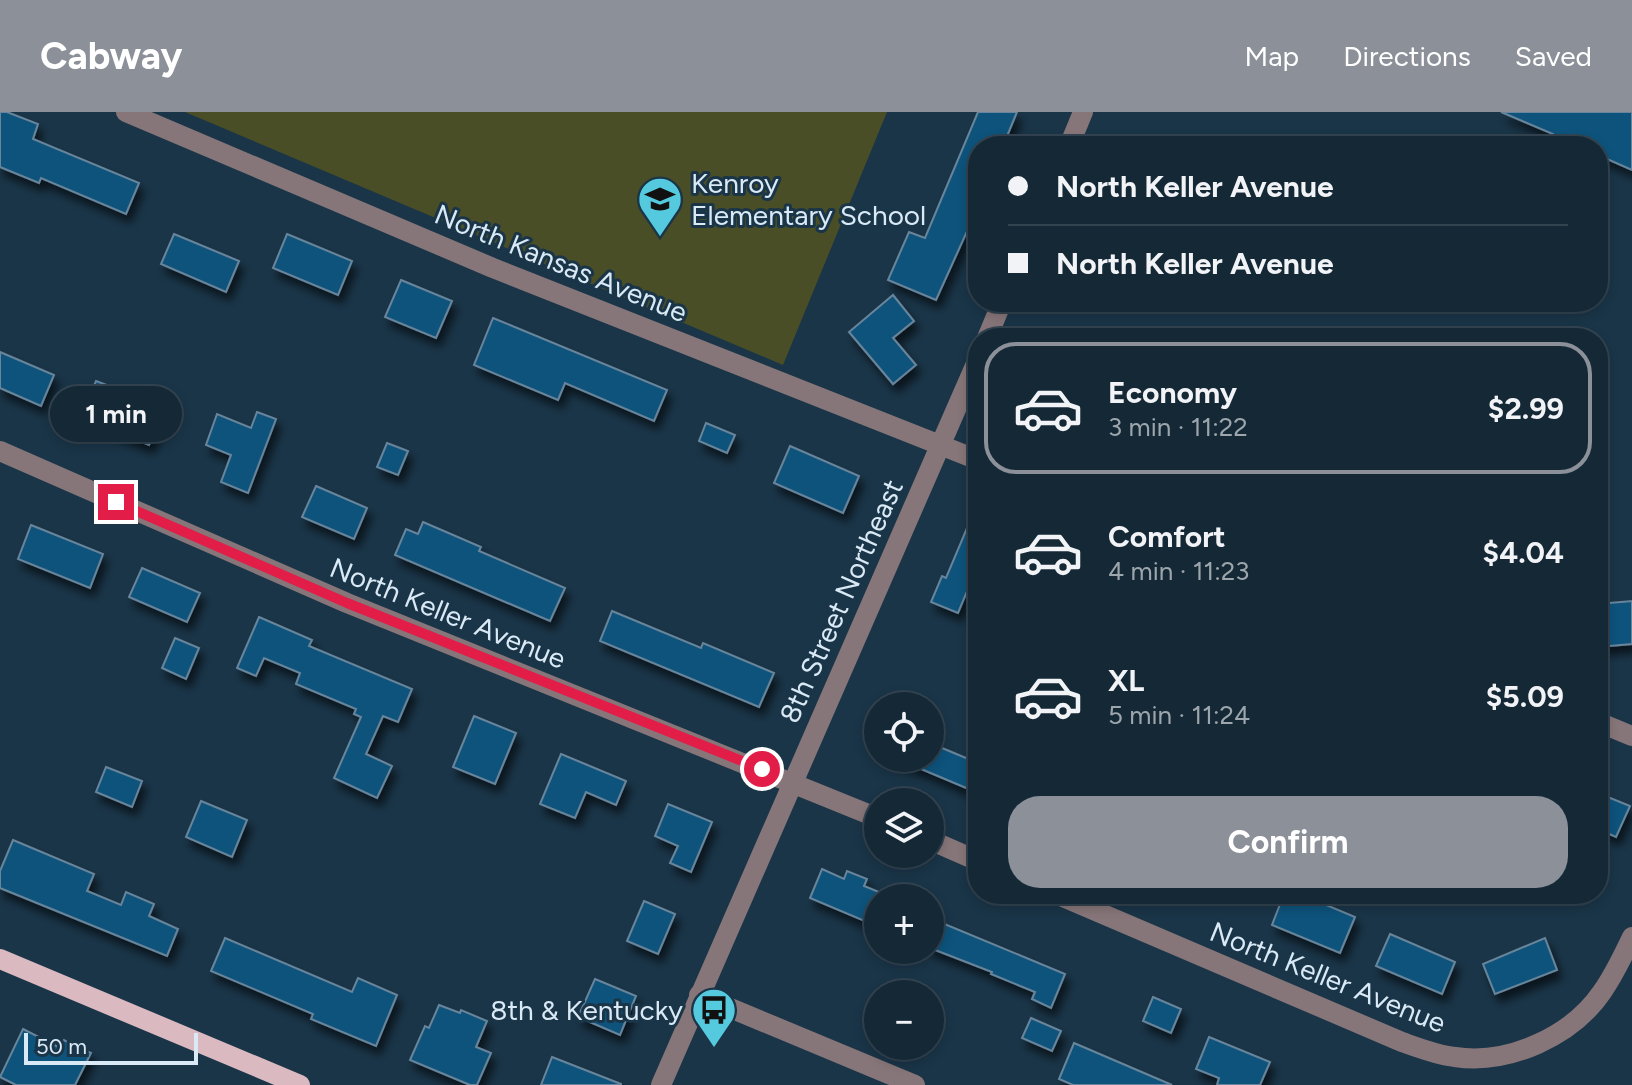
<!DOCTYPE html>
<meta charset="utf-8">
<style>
:root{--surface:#142836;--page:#213442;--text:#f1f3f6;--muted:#9da6ad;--line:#334451;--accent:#8c9099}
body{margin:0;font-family:Figtree,sans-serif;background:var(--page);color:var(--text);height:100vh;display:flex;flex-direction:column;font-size:30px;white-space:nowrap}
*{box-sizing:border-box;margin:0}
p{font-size:26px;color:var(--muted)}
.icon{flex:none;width:44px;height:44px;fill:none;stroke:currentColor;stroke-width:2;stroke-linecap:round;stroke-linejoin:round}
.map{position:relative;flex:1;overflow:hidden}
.details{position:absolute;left:968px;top:216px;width:640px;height:576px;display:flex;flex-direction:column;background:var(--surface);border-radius:32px;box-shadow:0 4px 12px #0003,0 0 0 2px var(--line)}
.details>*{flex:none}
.banner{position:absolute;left:968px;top:24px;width:640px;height:176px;border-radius:32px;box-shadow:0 4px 12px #0003,0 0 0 2px var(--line);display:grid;align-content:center;height:176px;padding:0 40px;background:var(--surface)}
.buttons{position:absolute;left:864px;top:580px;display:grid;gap:16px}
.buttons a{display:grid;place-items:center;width:80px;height:80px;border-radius:50%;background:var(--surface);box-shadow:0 4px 12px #0003,0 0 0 2px var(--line);font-size:40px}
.scale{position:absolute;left:24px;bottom:20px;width:174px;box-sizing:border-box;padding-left:8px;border:4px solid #d9e9f5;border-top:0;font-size:22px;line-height:28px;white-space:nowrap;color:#d9e9f5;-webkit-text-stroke:6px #1a3548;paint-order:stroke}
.end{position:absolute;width:36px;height:36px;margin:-18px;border:10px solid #e11d48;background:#fff;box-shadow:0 0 0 4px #fff}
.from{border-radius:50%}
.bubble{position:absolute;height:56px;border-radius:28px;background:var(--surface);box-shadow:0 4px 12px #0003,0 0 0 2px var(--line);font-size:26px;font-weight:700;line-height:56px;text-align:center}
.banner b{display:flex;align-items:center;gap:28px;height:76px;font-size:30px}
.banner b+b{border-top:2px solid var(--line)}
.banner i{width:20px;height:20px;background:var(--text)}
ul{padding:14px 0 0;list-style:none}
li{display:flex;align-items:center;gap:24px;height:132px;margin:0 16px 12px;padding:0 24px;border:4px solid transparent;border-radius:32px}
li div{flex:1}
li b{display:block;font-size:30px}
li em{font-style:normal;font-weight:700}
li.on{border-color:var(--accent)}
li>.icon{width:72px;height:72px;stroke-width:1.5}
.primary-button{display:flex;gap:16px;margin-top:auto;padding:16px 40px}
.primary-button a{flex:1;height:92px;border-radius:32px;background:var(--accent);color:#fff;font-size:32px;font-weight:700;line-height:92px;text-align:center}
header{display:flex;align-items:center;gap:48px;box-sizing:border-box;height:112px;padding:0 40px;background:var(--accent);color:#fff}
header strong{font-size:38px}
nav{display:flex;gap:44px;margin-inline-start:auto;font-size:28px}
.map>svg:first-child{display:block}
.green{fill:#4a4e27}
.building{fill:#10537b;stroke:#68859b;stroke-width:2;filter:url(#shadow)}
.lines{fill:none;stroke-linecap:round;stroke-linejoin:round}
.minor{stroke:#877679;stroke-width:20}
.major{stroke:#dbb9c0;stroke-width:20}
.route{stroke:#e11d48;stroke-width:10}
.labels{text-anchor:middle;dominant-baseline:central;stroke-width:6;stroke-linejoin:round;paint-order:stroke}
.poi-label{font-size:28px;fill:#d9e9f5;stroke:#1a3548;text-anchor:start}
.street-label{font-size:28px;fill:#d9e9f5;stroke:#1a3548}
</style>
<header>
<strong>Cabway</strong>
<nav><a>Map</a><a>Directions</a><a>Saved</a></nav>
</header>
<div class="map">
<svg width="1632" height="973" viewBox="0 0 1632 973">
<defs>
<filter id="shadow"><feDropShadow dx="4.5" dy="8" stdDeviation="4" flood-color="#0009"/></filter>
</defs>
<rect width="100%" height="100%" fill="#1a3548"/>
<path class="green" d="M185 0H887L783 253Z"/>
<g class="building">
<path d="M0 0H7L38 12 33 27 139 71 126 102 41 66 39 71 0 55Z"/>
<path d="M978 0H1017L1003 34H978V95L936 188 888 168 909 120 925 126Z"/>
<path d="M1501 0H1632V58L1598 43V34H1548L1553 22Z"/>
<path d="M174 122 239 149 226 180 161 152Z"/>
<path d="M287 122 352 149 338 183 273 156Z"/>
<path d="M401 168 452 189 436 226 385 205Z"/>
<path d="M893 183 914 209 893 226 916 253 893 272 849 220Z"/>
<path d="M493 206 667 278 654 309 565 271 558 288 474 253Z"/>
<path d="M0 240 54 263 41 294 0 276Z"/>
<path d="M96 269 120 278 116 287 161 306 149 333 81 304Z"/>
<path d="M257 300 276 307 248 381 221 370 231 343 206 333 217 302 251 316Z"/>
<path d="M706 311 735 323 727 341 699 329Z"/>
<path d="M387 331 408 339 398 363 377 355Z"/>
<path d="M790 334 859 364 843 401 774 371Z"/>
<path d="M316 374 367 396 354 427 302 405Z"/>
<path d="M978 390V453L958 501 931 490 942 464 946 466Z"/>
<path d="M423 410 481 435 479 439 565 476 550 509 395 443 406 417 418 422Z"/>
<path d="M31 413 103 442 90 476 18 447Z"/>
<path d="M142 456 200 481 187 510 129 485Z"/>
<path d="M1632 489V532L1598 535V492Z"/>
<path d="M612 499 701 536 703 531 774 561 759 595 600 529Z"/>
<path d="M259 505 312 528 309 534 412 577 398 610 383 604 366 642 392 654 377 686 334 666 361 605 354 602 356 597 296 572 300 561 264 546 256 564 237 556Z"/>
<path d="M175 526 199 536 186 567 162 556Z"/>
<path d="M474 604 516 621 495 672 453 655Z"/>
<path d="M930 631 978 651V681L895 646H930Z"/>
<path d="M561 642 626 669 616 693 586 680 575 706 540 692Z"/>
<path d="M106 655 142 669 132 695 96 680Z"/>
<path d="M1598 681 1630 694 1616 725 1598 717Z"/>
<path d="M201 689 247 708 232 745 186 725Z"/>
<path d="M668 692 712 710 691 760 670 751 678 734 655 724Z"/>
<path d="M13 728 94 762 87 779 121 793 126 780 154 792 149 804 178 817 167 844 0 776V759Z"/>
<path d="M822 757 844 767 847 759 867 767 864 774 879 780 867 810 810 786Z"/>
<path d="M1284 782H1300L1355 805 1340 841 1272 813Z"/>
<path d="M644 789 675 802 658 842 627 829Z"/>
<path d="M930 806 1065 862 1051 896 1032 887 1035 880 991 862 992 860 930 836Z"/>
<path d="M1390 822 1455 850 1442 882 1376 854Z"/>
<path d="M225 826 352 880 358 866 397 883 376 934 311 907 313 902 211 859Z"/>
<path d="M1545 826 1557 858 1495 882 1483 852Z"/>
<path d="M595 867 636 884 620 923 578 905Z"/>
<path d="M1153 885 1181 897 1171 921 1143 909Z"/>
<path d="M439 893 460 901 461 898 487 909 476 935 491 941 477 973H470L410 948 425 914 429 916Z"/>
<path d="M1031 906 1061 919 1052 939 1022 926Z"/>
<path d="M23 917 60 936 64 928 91 941 75 973H16L0 965Z"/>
<path d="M1209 925 1270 950 1260 973H1217L1219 966 1196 957Z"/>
<path d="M1074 931 1172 973H1073L1059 967Z"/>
<path d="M552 945 621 972V973H541Z"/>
</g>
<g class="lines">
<g class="minor">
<path d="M126 0 493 156 978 348"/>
<path d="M1069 34 1083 0"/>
<path d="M987 226 1002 190"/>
<path d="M0 339 347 491 878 706"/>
<path d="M1598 610 1632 624"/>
<path d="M930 728 978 749"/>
<path d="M1056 782 1402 930C1419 936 1437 943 1455 945 1509 953 1572 924 1602 880 1614 863 1623 844 1632 825"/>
<path d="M699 883 915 973"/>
<path d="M661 973 978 247"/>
</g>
<path class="major" d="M0 847 300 973"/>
</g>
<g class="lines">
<path class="route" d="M116 390 347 491 762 657"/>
</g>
<defs>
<g id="school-pin" transform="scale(2.3)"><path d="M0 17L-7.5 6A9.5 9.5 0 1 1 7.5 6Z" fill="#55cade" stroke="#1a3548"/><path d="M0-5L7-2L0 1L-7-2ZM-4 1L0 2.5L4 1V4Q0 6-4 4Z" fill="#111"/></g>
<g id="bus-pin" transform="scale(2.3)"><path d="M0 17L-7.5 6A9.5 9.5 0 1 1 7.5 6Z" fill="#55cade" stroke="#1a3548"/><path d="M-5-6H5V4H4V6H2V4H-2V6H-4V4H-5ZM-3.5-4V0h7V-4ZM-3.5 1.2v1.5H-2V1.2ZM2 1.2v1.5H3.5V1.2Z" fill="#111"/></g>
</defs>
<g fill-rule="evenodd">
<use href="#school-pin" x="660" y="87"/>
<use href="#bus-pin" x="714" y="898"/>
</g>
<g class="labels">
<g class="poi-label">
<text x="691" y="71">Kenroy<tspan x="691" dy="32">Elementary School</tspan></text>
<text x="683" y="898" text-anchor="end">8th &amp; Kentucky</text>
</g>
<g class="street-label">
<text transform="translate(561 151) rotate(22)">North Kansas Avenue</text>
<text transform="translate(841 489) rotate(-66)">8th Street Northeast</text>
<text transform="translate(448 501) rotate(22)">North Keller Avenue</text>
<text transform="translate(1328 865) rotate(22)">North Keller Avenue</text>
</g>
</g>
</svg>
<div class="buttons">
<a><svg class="icon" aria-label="locate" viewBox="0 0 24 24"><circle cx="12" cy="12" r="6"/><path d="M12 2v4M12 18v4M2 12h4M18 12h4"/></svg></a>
<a><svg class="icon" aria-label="layers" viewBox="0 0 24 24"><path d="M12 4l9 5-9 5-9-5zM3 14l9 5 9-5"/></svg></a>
<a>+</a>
<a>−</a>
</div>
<div class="scale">50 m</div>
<i class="end from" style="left:762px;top:657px"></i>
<i class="end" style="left:116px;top:390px"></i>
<div class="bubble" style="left:50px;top:274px;width:132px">1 min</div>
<div class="banner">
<b><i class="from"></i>North Keller Avenue</b>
<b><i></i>North Keller Avenue</b>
</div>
<section class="details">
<ul>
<li class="on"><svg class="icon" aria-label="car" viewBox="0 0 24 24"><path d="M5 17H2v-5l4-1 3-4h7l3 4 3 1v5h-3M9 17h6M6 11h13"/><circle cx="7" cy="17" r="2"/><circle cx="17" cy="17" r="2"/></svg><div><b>Economy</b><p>3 min · 11:22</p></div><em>$2.99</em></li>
<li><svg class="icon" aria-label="car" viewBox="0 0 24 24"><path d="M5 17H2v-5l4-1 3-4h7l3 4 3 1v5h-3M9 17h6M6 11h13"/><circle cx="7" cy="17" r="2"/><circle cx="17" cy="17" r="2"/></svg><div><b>Comfort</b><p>4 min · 11:23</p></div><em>$4.04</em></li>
<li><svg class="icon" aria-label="car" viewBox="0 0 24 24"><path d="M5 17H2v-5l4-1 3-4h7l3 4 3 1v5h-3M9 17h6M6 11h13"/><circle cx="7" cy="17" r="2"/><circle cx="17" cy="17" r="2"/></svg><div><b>XL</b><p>5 min · 11:24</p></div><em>$5.09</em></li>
</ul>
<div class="primary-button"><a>Confirm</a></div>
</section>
</div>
